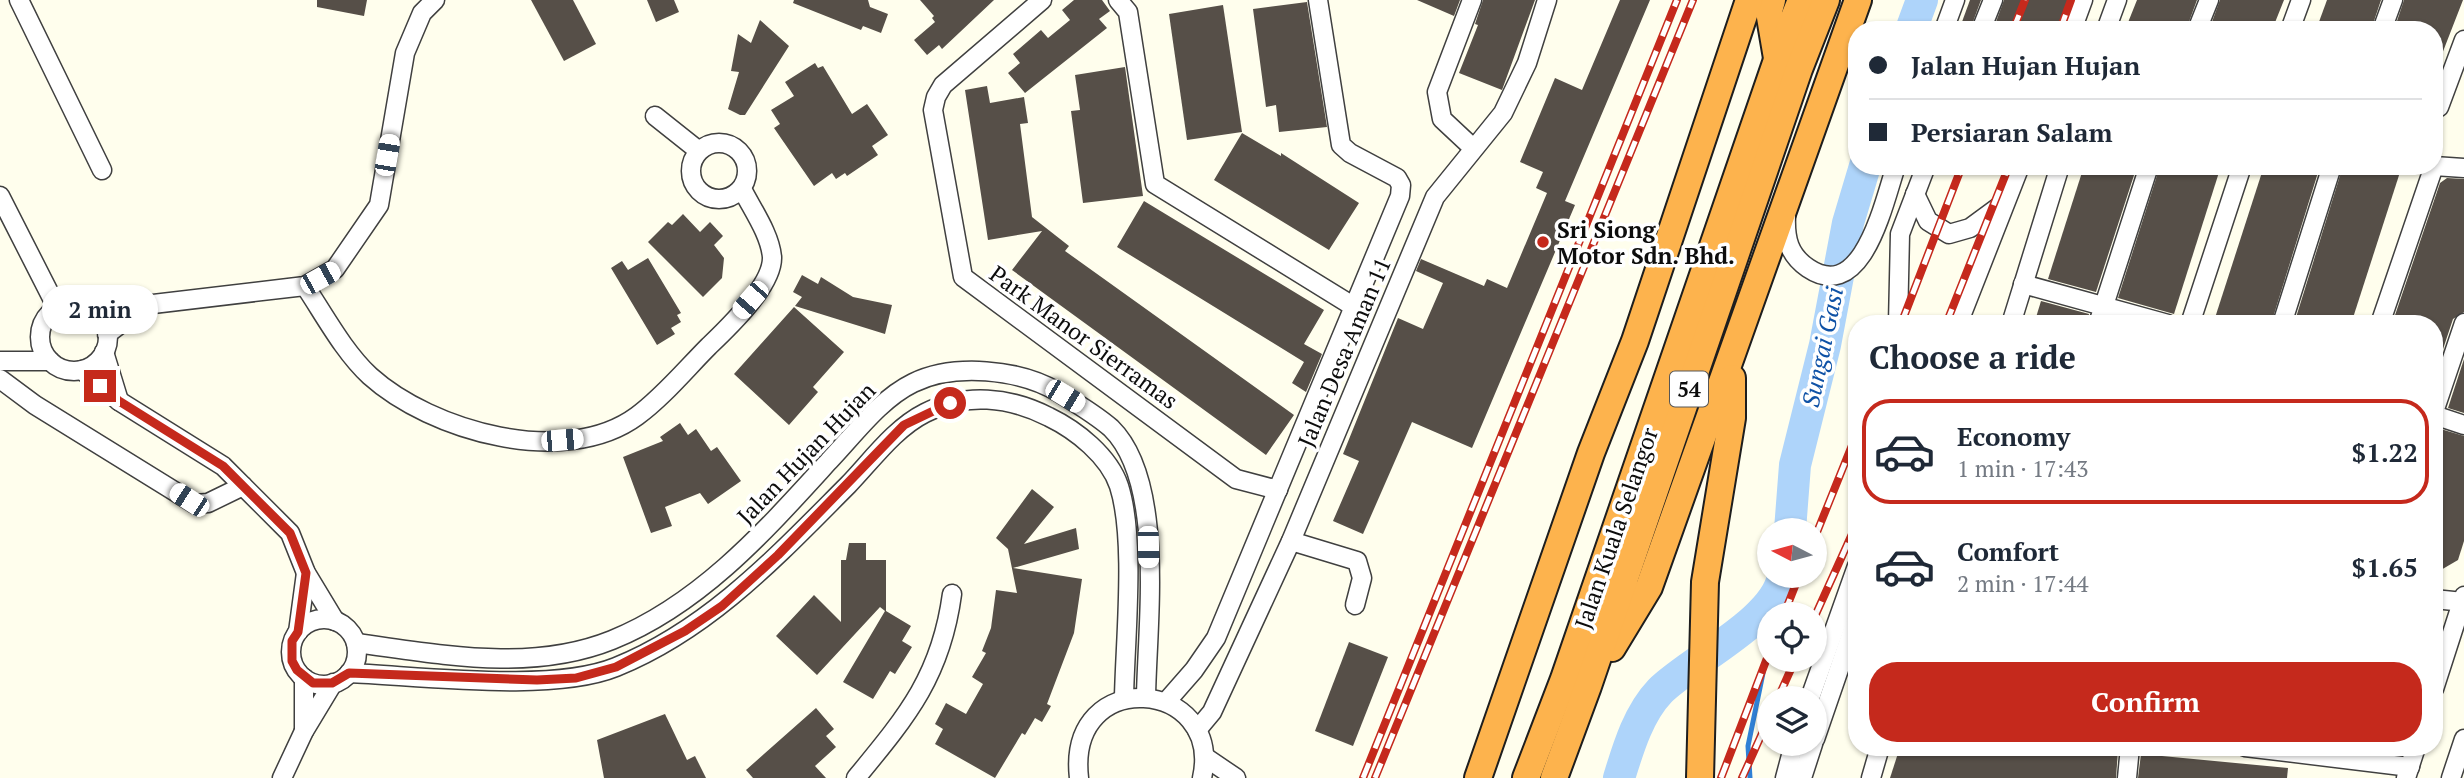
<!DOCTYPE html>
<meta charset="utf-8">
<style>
:root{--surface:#fff;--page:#f6f6f7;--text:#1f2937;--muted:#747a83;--line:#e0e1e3;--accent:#c5291c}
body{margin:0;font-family:"PT Serif",serif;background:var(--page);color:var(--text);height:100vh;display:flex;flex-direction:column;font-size:26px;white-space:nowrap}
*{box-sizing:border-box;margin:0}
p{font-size:23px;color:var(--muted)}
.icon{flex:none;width:38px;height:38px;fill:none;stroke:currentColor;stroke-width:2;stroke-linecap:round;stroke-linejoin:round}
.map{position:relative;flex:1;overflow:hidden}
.drawer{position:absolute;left:1848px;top:315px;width:595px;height:441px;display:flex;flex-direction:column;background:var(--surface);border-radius:28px;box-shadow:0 2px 5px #0004}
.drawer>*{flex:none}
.guide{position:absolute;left:1848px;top:21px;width:595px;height:154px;border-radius:28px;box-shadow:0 2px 5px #0004;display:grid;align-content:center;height:154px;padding:0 21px;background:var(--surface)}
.needle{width:46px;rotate:276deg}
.controls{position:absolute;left:1757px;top:518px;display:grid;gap:14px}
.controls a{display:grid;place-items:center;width:70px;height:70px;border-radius:50%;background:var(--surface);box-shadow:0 2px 5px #0004;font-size:35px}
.end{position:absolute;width:32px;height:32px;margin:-16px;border:9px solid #c5291c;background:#fff;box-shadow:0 0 0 4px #fff}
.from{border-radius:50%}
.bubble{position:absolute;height:49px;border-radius:24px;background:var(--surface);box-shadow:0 2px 5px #0004;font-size:23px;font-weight:700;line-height:49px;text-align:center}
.car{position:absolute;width:21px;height:42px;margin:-21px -10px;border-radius:9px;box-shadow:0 0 5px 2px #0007;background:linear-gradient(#fff 24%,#345 0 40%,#fff 0 76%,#345 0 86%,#fff 0)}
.guide b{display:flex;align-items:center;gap:24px;height:66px;font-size:26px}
.guide b+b{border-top:2px solid var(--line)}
.guide i{width:18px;height:18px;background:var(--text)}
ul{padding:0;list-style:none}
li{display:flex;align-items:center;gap:21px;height:105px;margin:0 14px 10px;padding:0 7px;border:4px solid transparent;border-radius:28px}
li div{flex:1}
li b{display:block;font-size:26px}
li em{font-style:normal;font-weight:700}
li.current{border-color:var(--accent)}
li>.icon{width:63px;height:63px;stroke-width:1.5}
h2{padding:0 21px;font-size:32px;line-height:84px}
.action{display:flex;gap:14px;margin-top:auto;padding:14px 21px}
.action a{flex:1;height:80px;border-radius:28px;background:var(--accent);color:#fff;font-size:28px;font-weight:700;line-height:80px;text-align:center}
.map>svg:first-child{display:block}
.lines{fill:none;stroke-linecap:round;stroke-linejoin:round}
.stream{stroke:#3080d5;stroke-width:5}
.river{stroke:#aed4fa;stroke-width:32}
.building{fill:#564f48}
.minor-casing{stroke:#404040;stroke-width:21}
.highway-casing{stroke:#1e1e1e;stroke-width:30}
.minor{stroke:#fff;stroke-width:18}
.highway{stroke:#fdb34d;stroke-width:26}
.rail-casing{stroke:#c5291c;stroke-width:8}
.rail{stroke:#fff;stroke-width:5;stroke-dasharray:16;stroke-linecap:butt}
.route{stroke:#c5291c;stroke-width:9}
.poi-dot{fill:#c5291c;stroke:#fff;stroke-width:2.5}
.labels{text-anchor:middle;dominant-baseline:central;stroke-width:7;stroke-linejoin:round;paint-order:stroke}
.shield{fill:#fff;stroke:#565656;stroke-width:2}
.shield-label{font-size:21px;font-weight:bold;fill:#0d0d0d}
.poi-label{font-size:23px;font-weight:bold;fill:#0d0d0d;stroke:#fff;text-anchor:start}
.street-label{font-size:23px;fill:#0d0d0d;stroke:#fff}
.water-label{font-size:24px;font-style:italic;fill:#0f52a6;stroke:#fff}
</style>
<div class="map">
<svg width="2464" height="778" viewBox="0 0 2464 778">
<rect width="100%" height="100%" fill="#fffeed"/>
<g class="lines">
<g class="stream">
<path d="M1775 614 1781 588"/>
<path d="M1750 778 1748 746 1769 644"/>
</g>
<g class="river">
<path d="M1911 30 1922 0"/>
<path d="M1790 530 1795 465 1825 345 1848 223 1865 166"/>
<path d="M1619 778C1628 749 1638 714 1660 691 1691 660 1776 621 1783 576"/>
</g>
</g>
<g class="building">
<path d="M317 0H367L364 16 317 7Z"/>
<path d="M531 0H573L596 44 564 61Z"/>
<path d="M647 0H674L679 12 656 22Z"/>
<path d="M794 0H868L870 7 888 14 881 33 863 26 861 30 793 3Z"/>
<path d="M920 0H994L942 49 939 45 927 55 914 40 935 22 932 18 934 16Z"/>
<path d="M1074 0H1102L1110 11 1099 19 1107 28 1025 93 1008 73 1020 63 1013 54 1041 30 1048 38 1070 20 1062 10Z"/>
<path d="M1417 0H1460L1454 16Z"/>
<path d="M1483 0H1535L1502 90 1459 73 1478 25 1475 24Z"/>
<path d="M1620 0H1650L1565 201 1575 205 1472 448 1412 422 1363 534 1333 521 1359 461 1343 454 1398 318 1423 329 1443 283 1416 271 1421 259 1484 286 1487 279 1507 288 1547 193 1536 188 1543 172 1520 162 1555 78 1582 90Z"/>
<path d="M1970 0H1981L1970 30H1959Z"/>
<path d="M2004 0H2071L2061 30H1993Z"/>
<path d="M2137 0H2197L2186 30H2125Z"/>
<path d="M2220 0H2284L2272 30H2209Z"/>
<path d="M2327 0H2381L2371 30H2316Z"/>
<path d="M2404 0H2463L2435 72 2434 30H2394Z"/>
<path d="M1307 2 1327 127 1279 132 1276 105 1266 107 1253 9Z"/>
<path d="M1223 5 1242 132 1187 140 1169 14Z"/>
<path d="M760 20 789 46 745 115H740L728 109 739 72 731 71 738 34 751 43Z"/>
<path d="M815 63 818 68 823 66 852 114 867 104 888 135 872 146 878 155 847 176 845 173 836 179 832 173 814 186 774 128 780 124 771 110 794 96 785 82Z"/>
<path d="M1125 67 1143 196 1083 203 1071 111 1080 110 1075 75Z"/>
<path d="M987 86 990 103 1024 97 1028 123 1020 124 1032 217 1069 246 1065 251 1294 415 1266 455 1012 270 1042 231 988 240 965 90Z"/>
<path d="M1242 133 1281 156V153L1359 203 1329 250 1214 180Z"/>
<path d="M2084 166H2137L2096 292 2048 279Z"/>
<path d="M2160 166H2221L2174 314 2118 298Z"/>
<path d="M2264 166H2320L2271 324H2213Z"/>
<path d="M2343 166H2402L2351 324H2294Z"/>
<path d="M2447 178 2464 179V312L2453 319 2434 376V324H2392L2440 183Z"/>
<path d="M1144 201 1324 310 1304 344 1322 354 1306 392 1292 383 1304 362 1117 247Z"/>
<path d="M683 214 700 232 710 222 723 236 714 245 724 258 722 278 703 297 648 242 668 222 672 225Z"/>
<path d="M648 258 681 313 677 315 681 322 671 328 675 334 657 345 611 268 622 261 628 270Z"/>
<path d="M802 275 818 284 821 277 853 297 892 305 885 334 795 306 802 297 793 292Z"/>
<path d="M2041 301 2089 314 2087 324H2034Z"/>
<path d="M794 307 844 352 813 387 818 392 789 425 734 374Z"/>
<path d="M2464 359V413L2448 408Z"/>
<path d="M680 423 688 435 696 429 711 451 717 447 741 481 708 504 700 493 665 507 672 526 651 533 623 457 663 441 660 437Z"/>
<path d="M2434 427 2464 436V541L2458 560 2434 574Z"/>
<path d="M1032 489 1054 507 1024 544 1076 528 1079 549 1013 568 1082 579 1074 633 1047 704 1051 706 1042 722 1035 718 1025 735 1022 733 995 778 935 744 943 729 935 724 946 703 966 714 983 684 972 677 986 653 982 651 991 628 996 590 1017 593 1008 549 996 538Z"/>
<path d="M849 543H866V560H886V611L911 626 902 641 912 647 895 674 890 671 873 699 843 682 885 611 880 607 817 675 776 636 814 595 841 622V560H846Z"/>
<path d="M1349 642 1388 657 1353 746 1315 731Z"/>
<path d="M816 708 834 729 826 736 836 747 815 766 826 778H753L746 770Z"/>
<path d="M665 714 687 760 695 756 706 778H604L597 740Z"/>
<path d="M1900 747H2093L2118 750 2116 778H1890Z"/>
<path d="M2141 754 2288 768 2287 778H2138Z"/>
</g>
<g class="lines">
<g class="minor-casing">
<g id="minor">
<path d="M19 0 102 170"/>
<path d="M1042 0 943 85 936 97 933 110 963 277 1236 479 1278 490"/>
<path d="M1118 0 1128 12 1155 184 1356 308"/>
<path d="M1472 0 1437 92 1442 119 1473 148"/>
<path d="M1944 30 1955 0"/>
<path d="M1981 30 1993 0"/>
<path d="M2072 30 2083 0"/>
<path d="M2106 30 2117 0"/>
<path d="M2197 30 2209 0"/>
<path d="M2290 30 2301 0"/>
<path d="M2382 30 2393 0"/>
<path d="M2434 110 2439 107 2464 40"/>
<path d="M655 116 699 151"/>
<circle cx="719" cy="171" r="28"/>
<path d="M2434 166 2464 168"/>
<path d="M1915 194 1928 221 1949 234 1970 228 2004 203"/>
<path d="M0 196 57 308"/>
<path d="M1786 216C1785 239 1789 255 1808 268 1863 305 1884 201 1896 166"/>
<path d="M2023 284 2168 324"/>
<path d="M305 286C325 316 344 352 370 376 431 431 565 469 637 416 663 397 686 369 709 346 729 327 773 285 772 257 770 234 752 209 742 189"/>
<circle cx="74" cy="337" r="34"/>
<path d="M94 311 305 286 335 269 379 205 405 53 422 13 435 0"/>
<path d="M1898 324 1900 234 1926 166"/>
<path d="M1958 324 2020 166"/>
<path d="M2011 324 2060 166"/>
<path d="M2098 324 2149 166"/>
<path d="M2190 324 2242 166"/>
<path d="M2282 324 2332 166"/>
<path d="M2380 324 2434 166"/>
<path d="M107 334 147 304"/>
<path d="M104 352 119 401"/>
<path d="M0 361H50"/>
<path d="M82 370 119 401 223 466 290 533 306 573 335 621"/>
<path d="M0 379 35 405 195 504 208 503 243 486"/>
<path d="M2434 412 2464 323"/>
<path d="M2434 415 2464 425"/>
<path d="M1291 541 1357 561 1362 578 1355 605"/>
<path d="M2434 599 2464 602"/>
<circle cx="324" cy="652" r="33"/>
<path d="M298 632 306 573"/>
<path d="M356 643C440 654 530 673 612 640 701 604 766 530 829 461 854 435 880 399 913 383 954 363 1019 369 1058 392 1076 403 1095 414 1111 428 1166 482 1147 625 1146 697"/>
<path d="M349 673C421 676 552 693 616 667 710 629 778 555 848 485 872 460 895 428 925 413 965 392 1010 397 1049 417 1076 430 1109 456 1119 486 1136 539 1125 640 1124 698"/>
<path d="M2434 689 2464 596"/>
<path d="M1810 698 1857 566"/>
<path d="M1166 702 1194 670 1216 638 1400 196 1401 185 1397 178 1350 153 1341 145 1318 0"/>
<path d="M1197 730 1212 712 1291 541 1435 197 1503 113 1527 63 1547 0"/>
<path d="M304 731V678"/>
<path d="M1815 739 1857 617"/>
<path d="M2245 747 2410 767"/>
<path d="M1205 757 1236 778"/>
<path d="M282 778 304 731 333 683"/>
<path d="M856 778C907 716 941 676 952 594"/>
<path d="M1079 778C1066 664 1224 679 1202 778"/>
<path d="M1785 778 1794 744"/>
<path d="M1802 778 1813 744"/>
<path d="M1871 778 1880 747"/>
<path d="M2127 778 2130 747"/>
<path d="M2406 778 2416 747"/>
<path d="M2451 778 2464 739"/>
</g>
</g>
<g class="highway-casing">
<g id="highway">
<path d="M1772 0 1769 11 1777 58"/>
<path d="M1612 648 1649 587 1858 0"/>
<path d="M1478 778 1591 453 1635 341 1749 0"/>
<path d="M1526 778 1564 679 1777 60 1801 0"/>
<path d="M1554 778 1588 686 1799 69 1826 0"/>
<path d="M1700 778 1705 582 1732 418V378"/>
</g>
</g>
<use href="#minor" class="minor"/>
<use href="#highway" class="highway"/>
<g class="rail-casing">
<g id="rail">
<path d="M2013 30 2025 0"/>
<path d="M2060 30 2071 0"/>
<path d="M1901 324 1962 166"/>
<path d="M1946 324 2009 166"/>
<path d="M1815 537 1857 433"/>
<path d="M1784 614 1799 576"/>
<path d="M1815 616 1857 523"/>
<path d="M1778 698 1795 660"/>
<path d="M1363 778 1677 0"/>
<path d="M1375 778 1693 0"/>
<path d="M1721 778 1769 653"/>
<path d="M1742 778 1769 718"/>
</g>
</g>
<use href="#rail" class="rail"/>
</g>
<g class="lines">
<path class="route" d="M100 386 119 401 223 466 290 533 306 573 298 632 292 641V661L297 670 313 683H332L349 673 537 680 576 678 616 667 685 631 722 606 778 555 904 425 950 403"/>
</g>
<circle class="poi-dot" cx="1543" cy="242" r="7"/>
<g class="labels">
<rect class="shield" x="1670" y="371.5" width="38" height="35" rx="5"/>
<g class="shield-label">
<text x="1689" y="389">54</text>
</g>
<g class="poi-label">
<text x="1557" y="229">Sri Siong<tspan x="1557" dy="26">Motor Sdn. Bhd.</tspan></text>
</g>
<g class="street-label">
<text transform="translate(1084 337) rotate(36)">Park Manor Sierramas</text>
<text transform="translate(1344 352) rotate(-67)">Jalan Desa Aman 11</text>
<text transform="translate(806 453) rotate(-46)">Jalan Hujan Hujan</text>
<text transform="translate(1616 528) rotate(-71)">Jalan Kuala Selangor</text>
</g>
<g class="water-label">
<text transform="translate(1822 347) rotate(-78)">Sungai Gasi</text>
</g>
</g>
</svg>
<div class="controls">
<a><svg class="needle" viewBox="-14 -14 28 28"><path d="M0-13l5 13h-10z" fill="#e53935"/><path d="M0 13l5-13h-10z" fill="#747a83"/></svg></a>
<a><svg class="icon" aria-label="locate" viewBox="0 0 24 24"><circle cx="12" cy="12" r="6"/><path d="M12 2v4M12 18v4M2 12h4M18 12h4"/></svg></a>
<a><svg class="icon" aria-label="layers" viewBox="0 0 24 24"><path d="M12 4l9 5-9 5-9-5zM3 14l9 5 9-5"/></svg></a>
</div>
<i class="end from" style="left:950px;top:403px"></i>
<i class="end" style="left:100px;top:386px"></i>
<div class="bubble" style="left:42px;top:285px;width:116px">2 min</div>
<i class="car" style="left:387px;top:155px;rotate:10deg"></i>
<i class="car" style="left:320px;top:278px;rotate:61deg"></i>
<i class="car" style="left:750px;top:300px;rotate:221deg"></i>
<i class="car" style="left:1065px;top:396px;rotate:121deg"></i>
<i class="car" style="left:562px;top:440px;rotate:85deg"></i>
<i class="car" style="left:189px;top:500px;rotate:303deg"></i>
<i class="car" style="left:1148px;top:547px;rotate:179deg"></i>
<div class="guide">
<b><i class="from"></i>Jalan Hujan Hujan</b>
<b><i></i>Persiaran Salam</b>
</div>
<section class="drawer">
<h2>Choose a ride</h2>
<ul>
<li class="current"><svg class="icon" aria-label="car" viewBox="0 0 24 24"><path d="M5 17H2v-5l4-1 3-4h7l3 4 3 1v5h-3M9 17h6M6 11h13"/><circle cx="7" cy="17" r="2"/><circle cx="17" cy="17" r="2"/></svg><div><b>Economy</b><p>1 min · 17:43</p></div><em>$1.22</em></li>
<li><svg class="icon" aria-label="car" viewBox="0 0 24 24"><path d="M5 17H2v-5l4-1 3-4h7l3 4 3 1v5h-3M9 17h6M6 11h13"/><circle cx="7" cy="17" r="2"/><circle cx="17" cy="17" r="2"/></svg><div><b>Comfort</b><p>2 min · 17:44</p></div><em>$1.65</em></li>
</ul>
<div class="action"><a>Confirm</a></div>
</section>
</div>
